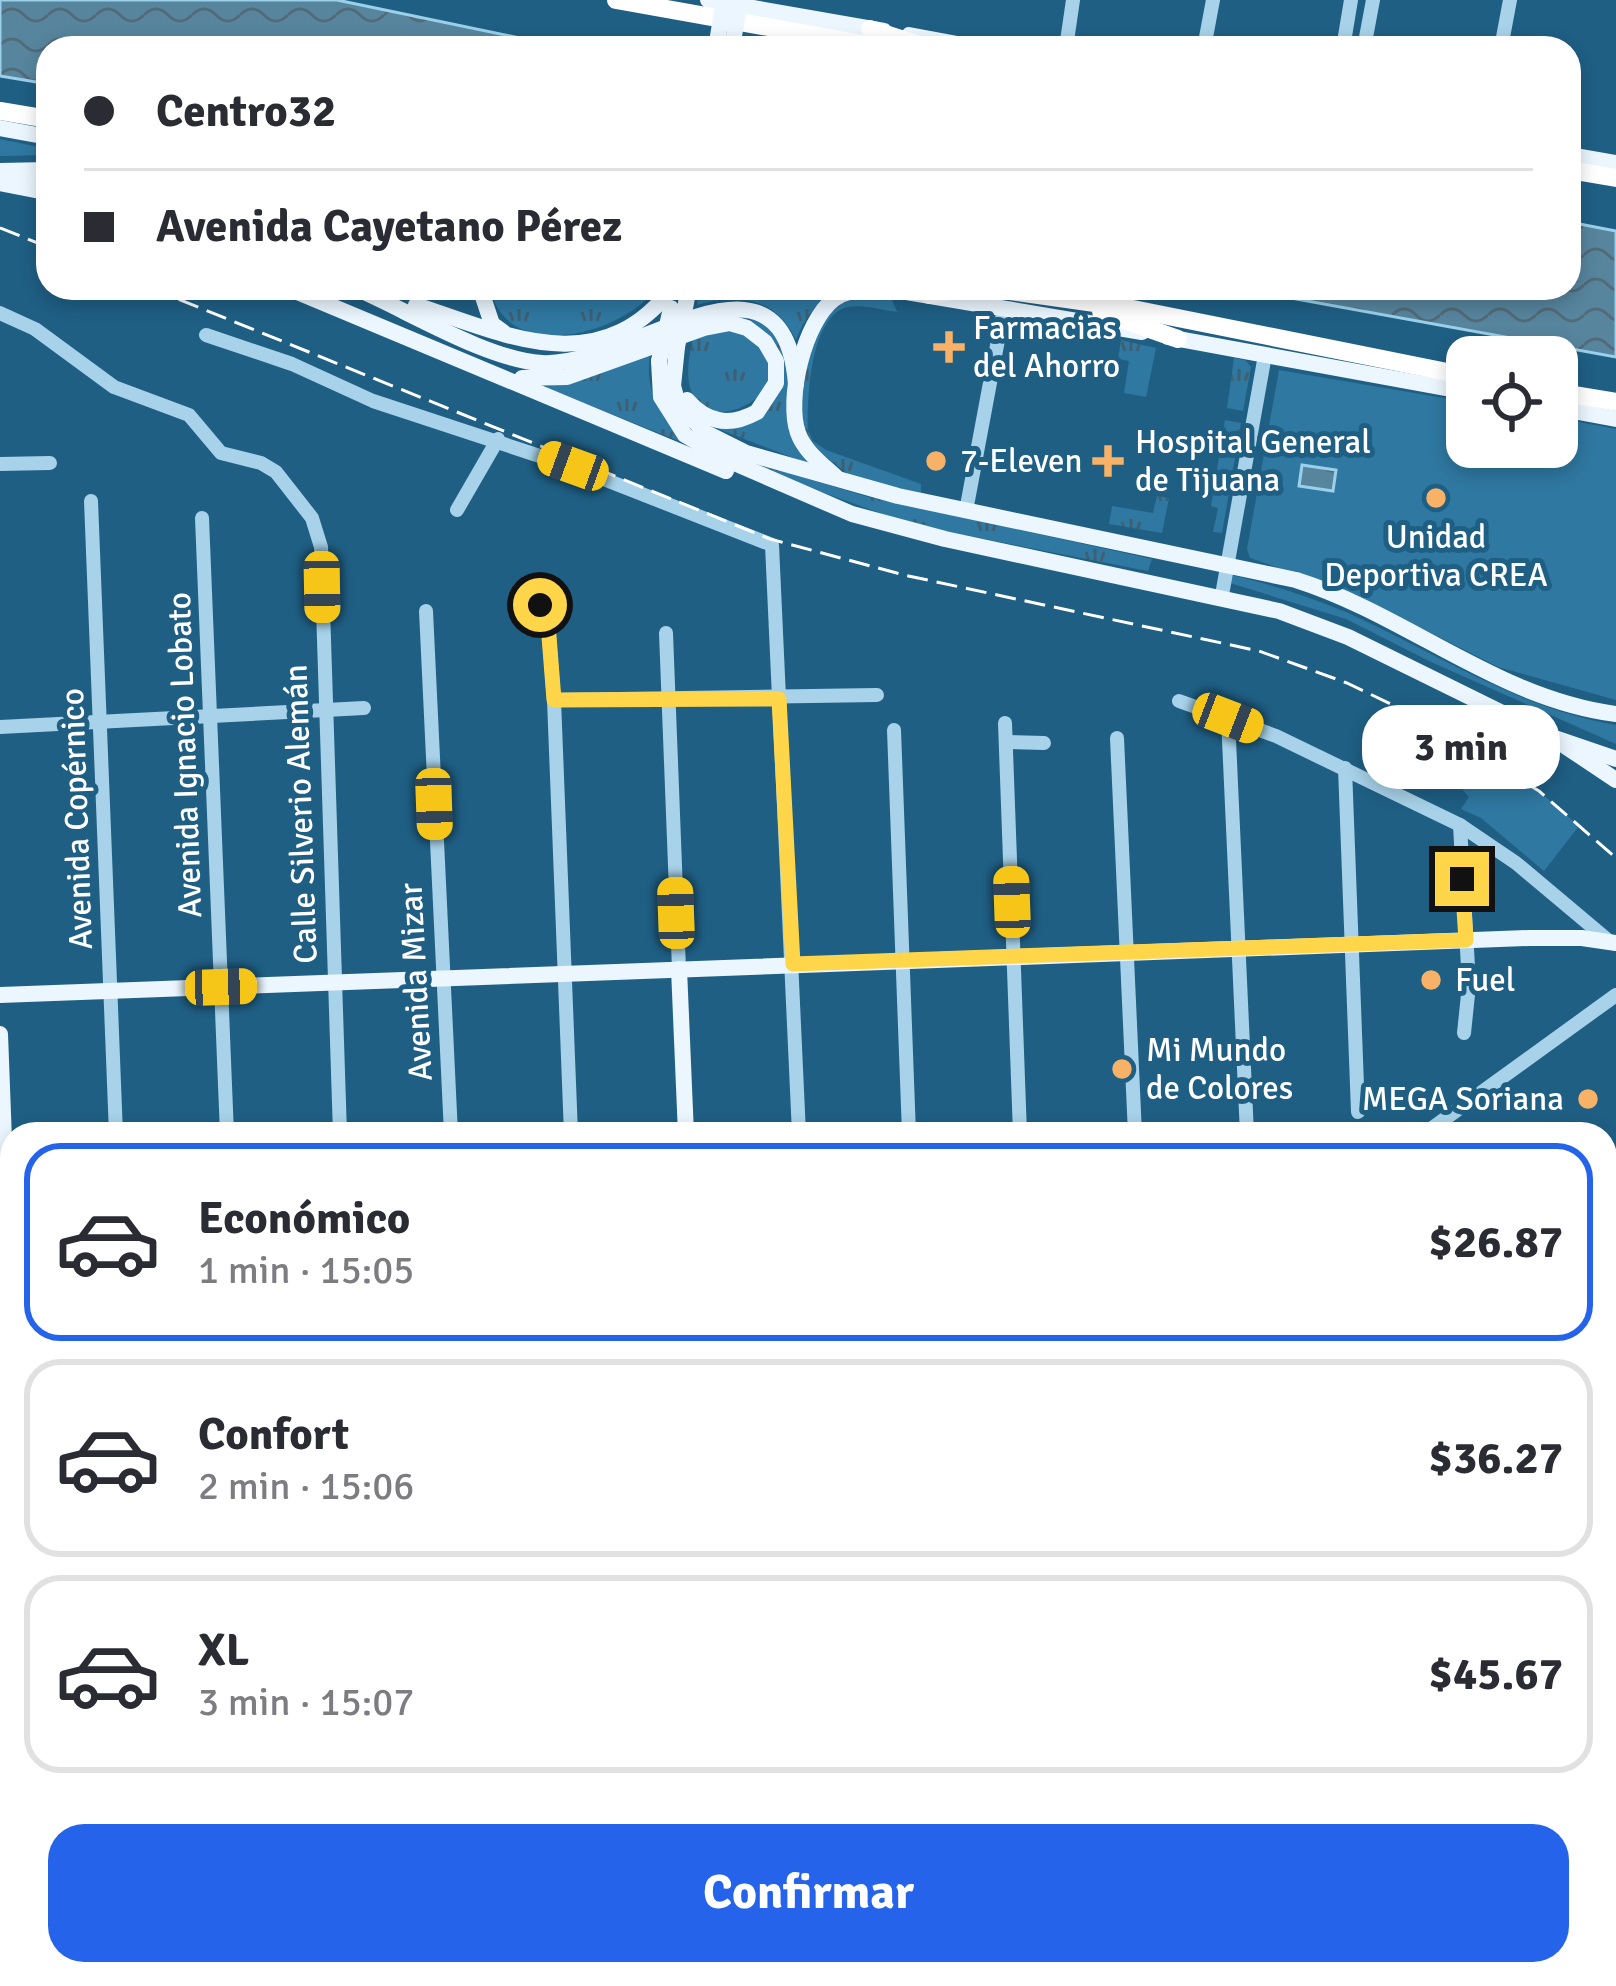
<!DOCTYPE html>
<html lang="es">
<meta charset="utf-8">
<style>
:root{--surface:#fff;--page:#f2f2f3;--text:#2b2b33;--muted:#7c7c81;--line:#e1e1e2;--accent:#2563eb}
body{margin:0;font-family:Signika,sans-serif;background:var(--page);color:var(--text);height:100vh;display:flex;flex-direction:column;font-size:45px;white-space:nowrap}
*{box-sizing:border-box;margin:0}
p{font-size:39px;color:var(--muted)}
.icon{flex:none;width:66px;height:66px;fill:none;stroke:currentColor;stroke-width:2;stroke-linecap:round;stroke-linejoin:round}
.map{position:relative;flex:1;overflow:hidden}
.panel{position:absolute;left:0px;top:1122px;width:1617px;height:864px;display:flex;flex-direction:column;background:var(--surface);border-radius:36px 36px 0 0;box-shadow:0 6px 18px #0003}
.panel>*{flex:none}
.guide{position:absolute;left:36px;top:36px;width:1545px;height:264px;border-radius:36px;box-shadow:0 6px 18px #0003;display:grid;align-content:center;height:264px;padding:0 48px;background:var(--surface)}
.buttons{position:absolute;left:1446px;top:336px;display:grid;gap:24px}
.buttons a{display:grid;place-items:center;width:132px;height:132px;border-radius:24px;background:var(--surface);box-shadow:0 6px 18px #0003;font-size:60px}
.end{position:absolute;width:54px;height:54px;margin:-27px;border:15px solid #ffd54a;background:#111;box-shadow:0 0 0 6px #111}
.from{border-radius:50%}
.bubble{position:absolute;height:84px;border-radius:36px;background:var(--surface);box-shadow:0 6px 18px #0003;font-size:39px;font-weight:700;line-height:84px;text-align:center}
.car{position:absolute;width:36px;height:72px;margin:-36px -18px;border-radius:15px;box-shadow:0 0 9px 3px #0007;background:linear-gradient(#f5c518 24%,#345 0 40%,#f5c518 0 76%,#345 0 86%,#f5c518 0)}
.guide b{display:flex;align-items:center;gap:42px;height:114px;font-size:45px}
.guide b+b{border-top:3px solid var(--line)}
.guide i{width:30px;height:30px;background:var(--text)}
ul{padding:21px 0 0;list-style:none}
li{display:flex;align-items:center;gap:36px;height:198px;margin:0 24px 18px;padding:0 24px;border:6px solid var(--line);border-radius:36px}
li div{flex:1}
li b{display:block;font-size:45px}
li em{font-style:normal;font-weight:700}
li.selected{border-color:var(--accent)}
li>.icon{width:108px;height:108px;stroke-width:1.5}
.primary-button{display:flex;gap:24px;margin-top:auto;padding:24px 48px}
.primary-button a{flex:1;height:138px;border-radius:36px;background:var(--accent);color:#fff;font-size:48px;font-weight:700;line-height:138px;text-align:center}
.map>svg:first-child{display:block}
.grass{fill:url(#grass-tufts)}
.park{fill:#2f78a1}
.water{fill:url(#water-waves);stroke:#9bd0eb;stroke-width:3}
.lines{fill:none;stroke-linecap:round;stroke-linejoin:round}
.stream{stroke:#9bd0eb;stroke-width:3}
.minor{stroke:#a7d2e9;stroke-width:14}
.major{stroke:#ebf6fe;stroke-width:16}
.highway{stroke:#fff;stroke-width:18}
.rail{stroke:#fff;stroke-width:3;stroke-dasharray:21 9;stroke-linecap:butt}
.major-bridge{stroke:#ebf6fe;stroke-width:16}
.route{stroke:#ffd54a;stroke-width:15}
.poi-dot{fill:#f7b267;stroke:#1f5f84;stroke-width:4.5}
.labels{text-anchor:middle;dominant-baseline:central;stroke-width:10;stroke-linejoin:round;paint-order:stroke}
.poi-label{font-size:33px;fill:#fff;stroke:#1f5f84;text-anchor:start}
.street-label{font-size:33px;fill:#fff;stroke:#1f5f84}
</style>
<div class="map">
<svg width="1616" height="1986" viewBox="0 0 1616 1986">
<defs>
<pattern id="grass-tufts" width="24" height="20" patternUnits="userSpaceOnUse" patternTransform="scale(3)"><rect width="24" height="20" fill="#2f78a1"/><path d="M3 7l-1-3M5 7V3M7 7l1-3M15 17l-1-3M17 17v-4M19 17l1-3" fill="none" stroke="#3f6072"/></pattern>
<pattern id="water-waves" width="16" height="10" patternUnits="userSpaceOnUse" patternTransform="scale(3)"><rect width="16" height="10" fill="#57859e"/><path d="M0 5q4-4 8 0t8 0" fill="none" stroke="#526b79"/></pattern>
</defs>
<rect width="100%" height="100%" fill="#1f5f84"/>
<g class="grass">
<path d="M0 139 48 149V155L0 156Z"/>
<path d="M490 288H657C621 335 507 366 490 288Z"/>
<path d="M700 288H840C818 301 805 316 796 340 776 298 739 292 697 305Z"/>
<path d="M869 295 892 300 897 312C882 310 863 304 848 307 810 315 807 398 808 430L813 441 826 450 921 484V493L852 477 806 442C795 389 802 302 869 295Z"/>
<path d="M753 315C771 329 786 344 791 367 800 407 778 432 812 465L708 425 766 410 771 338 749 318Z"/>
<path d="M728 329C859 372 655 486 693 339Z"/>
<path d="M1121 340 1156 348 1146 397 1124 393 1129 361 1118 359Z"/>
<path d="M650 353C644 392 661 417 686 444L544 387 584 378Z"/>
<path d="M1234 358 1245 360 1251 367 1243 411 1227 408Z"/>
<path d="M1225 420 1241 423 1222 533 1213 532 1218 508 1211 506Z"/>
<path d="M762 465 865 496 1152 559 1148 571 913 525 750 466Z"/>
<path d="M1157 496 1169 498 1162 533 1109 524 1112 506 1153 513Z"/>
</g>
<g class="park">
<path d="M1279 370 1467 402V447H1557V418L1616 429V700L1498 667 1354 594 1250 558 1247 549Z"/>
<path d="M1232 575C1272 585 1311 597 1348 613 1437 653 1519 709 1616 725V744L1431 662 1346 619 1230 583Z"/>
<path d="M1484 756 1539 791 1579 826 1544 871 1481 818 1461 809 1469 797 1462 789Z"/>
</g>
<g class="water">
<path d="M0 0H337L568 48H48V84L0 76Z"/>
<path d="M1569 222 1616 231V357L1236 288H1569Z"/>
<path d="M1302 465 1336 470 1333 491 1299 486Z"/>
</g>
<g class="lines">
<path class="stream" d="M131 1986 139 1974"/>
<g class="minor">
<path d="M1066 48 1073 0"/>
<path d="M1204 48 1213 0"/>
<path d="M1343 48 1351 0"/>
<path d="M1364 48 1373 0"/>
<path d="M1501 48 1510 0"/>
<path d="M0 313 35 329 114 387 189 415 221 453 261 463 276 472 312 518 321 547 340 1134"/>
<path d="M206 335 292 364 373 401 573 467 772 545 799 1134"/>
<path d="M0 464 50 463"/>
<path d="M91 501 116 1134"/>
<path d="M457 510 498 439"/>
<path d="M966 511 1004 308"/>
<path d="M202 518 227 1134"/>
<path d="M1222 595 1265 355"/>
<path d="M540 605 547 611 554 700 571 1134"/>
<path d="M426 611 451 1134"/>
<path d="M666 633 679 969"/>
<path d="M554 700 877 695"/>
<path d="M1179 701 1276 736 1460 825 1516 863 1609 941"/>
<path d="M1228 718 1247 1134"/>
<path d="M1005 723 1020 1134"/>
<path d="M0 727 364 708"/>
<path d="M894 730 909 1134"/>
<path d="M1117 738 1135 1134"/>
<path d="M1006 742 1044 743"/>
<path d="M1345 768 1358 1112"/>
<path d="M1460 825 1469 985 1464 1033"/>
<path d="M1424 1134 1616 995"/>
<path d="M1605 1192 1616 1193"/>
<path d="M1605 1289 1616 1291"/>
<path d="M1605 1386 1616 1388"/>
<path d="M1605 1704 1616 1706"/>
<path d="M1605 1764 1616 1766"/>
<path d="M1605 1824 1616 1826"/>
<path d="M0 1848 12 1832"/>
<path d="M0 1874H12"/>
<path d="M1605 1923 1616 1926"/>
<path d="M151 1974 152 1986"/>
<path d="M972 1974 1044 1986"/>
<path d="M123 1986 129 1974"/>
<path d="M228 1986 250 1974"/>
<path d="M439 1986 441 1974"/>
<path d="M588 1986 596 1974"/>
<path d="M789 1986 791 1974"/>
<path d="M1158 1986 1160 1974"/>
</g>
<g class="major">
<path d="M708 0 884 31"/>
<path d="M909 35 979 48"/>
<path d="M0 128 48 137"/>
<path d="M1569 155 1616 163"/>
<path d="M12 171 48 186"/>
<path d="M0 183 40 191"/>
<path d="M288 288 726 471"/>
<path d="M355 288C407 310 487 360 542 363 630 368 783 227 796 384"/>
<path d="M480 288 492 324 503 332"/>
<path d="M883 288 1142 332"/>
<path d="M416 305C506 335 600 382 672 288"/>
<path d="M1168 337 1467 392"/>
<path d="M677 347 673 386 678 404 706 433 746 453 898 496 1296 580C1407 615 1498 699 1616 714"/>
<path d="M659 361 661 397 685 435 725 459 852 514 945 539 1279 611 1348 637 1549 736 1616 759"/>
<path d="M522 378 567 377 704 328 730 323 747 328 765 342 776 361V383L757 412C730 427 707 423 687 400"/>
<path d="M1557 408 1616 419"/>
<path d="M836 477C822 464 805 452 798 433 786 399 804 322 834 299 845 291 858 290 871 288"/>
<path d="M1565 746 1616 780"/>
<path d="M679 969 686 1134"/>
<path d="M0 995 1529 938H1582L1616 943"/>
<path d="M0 1034 12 1353"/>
<path d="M1605 1489 1616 1428"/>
<path d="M1605 1603 1616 1545"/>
<path d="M1342 1974 1400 1986"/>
<path d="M1413 1974 1447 1980 1479 1974"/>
<path d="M614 1986 625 1974"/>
<path d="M637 1986 648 1974"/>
<path d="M1488 1986 1512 1974"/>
<path d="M1524 1986 1526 1974"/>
</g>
<g class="highway">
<path d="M616 0 886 48"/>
<path d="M870 29 929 48"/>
<path d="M0 111 48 119"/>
<path d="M1569 170 1616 178"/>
<path d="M988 288 1123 307 1467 376"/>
<path d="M930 295 969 288"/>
<path d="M1101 312 1178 339"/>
<path d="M1557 392 1616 402"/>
</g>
<g class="rail">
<path d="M0 228 48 247"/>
<path d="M151 288 770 539 904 575 1259 651 1347 683 1422 719 1539 791 1616 858"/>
</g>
<g class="major-bridge">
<path d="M716 48 724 0"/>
<path d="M732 48 740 0"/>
<path d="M0 171 48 170"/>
<path d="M677 347 687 298"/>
<path d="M659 361 671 308"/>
</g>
</g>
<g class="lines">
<path class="route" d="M540 605 547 611 554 700 779 699 793 964 1466 940 1462 879"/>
</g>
<g class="poi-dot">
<path d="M943 329h12v12h12v12h-12v12h-12v-12h-12v-12h12z"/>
<circle cx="936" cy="461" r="12"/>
<path d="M1102 443h12v12h12v12h-12v12h-12v-12h-12v-12h12z"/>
<circle cx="1436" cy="498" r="12"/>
<circle cx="1431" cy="980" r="12"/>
<circle cx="1122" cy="1069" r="12"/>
<circle cx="1588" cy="1099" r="12"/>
</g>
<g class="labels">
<g class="poi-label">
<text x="973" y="328">Farmacias<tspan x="973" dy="38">del Ahorro</tspan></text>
<text x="1135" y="442">Hospital General<tspan x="1135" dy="38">de Tijuana</tspan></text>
<text x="960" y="461">7-Eleven</text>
<text x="1436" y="537" text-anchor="middle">Unidad<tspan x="1436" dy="38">Deportiva CREA</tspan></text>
<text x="1455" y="980">Fuel</text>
<text x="1146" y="1050">Mi Mundo<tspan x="1146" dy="38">de Colores</tspan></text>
<text x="1564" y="1099" text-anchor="end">MEGA Soriana</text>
</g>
<g class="street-label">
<text transform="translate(185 755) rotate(-92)">Avenida Ignacio Lobato</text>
<text transform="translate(301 814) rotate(-92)">Calle Silverio Alemán</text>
<text transform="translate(77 819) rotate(-92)">Avenida Copérnico</text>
<text transform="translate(416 982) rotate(-93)">Avenida Mizar</text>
</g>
</g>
</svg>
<div class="buttons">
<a><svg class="icon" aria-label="locate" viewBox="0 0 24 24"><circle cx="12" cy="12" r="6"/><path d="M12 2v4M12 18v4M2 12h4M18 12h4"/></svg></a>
</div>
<i class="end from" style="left:540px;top:605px"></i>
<i class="end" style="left:1462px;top:879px"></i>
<div class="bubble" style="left:1362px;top:705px;width:198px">3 min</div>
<i class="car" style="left:573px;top:466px;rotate:290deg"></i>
<i class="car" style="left:322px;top:587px;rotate:179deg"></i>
<i class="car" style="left:1228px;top:718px;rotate:111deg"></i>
<i class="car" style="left:434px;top:804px;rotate:178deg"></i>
<i class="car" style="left:1012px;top:902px;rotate:358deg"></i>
<i class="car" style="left:676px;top:913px;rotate:358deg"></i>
<i class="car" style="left:221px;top:987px;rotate:88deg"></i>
<div class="guide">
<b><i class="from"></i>Centro32</b>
<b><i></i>Avenida Cayetano Pérez</b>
</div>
<section class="panel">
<ul>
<li class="selected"><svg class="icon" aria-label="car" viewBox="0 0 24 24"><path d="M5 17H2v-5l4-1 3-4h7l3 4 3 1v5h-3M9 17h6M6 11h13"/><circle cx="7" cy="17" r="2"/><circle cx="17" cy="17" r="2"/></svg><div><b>Económico</b><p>1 min · 15:05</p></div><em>$26.87</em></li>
<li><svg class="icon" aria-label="car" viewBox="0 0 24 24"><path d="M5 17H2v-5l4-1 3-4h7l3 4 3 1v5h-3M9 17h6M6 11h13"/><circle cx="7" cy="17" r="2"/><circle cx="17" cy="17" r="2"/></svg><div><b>Confort</b><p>2 min · 15:06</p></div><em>$36.27</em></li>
<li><svg class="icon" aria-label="car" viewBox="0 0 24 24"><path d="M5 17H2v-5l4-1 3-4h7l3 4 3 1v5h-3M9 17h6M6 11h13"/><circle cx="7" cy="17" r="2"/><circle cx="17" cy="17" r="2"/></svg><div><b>XL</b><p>3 min · 15:07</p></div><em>$45.67</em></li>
</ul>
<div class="primary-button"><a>Confirmar</a></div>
</section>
</div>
